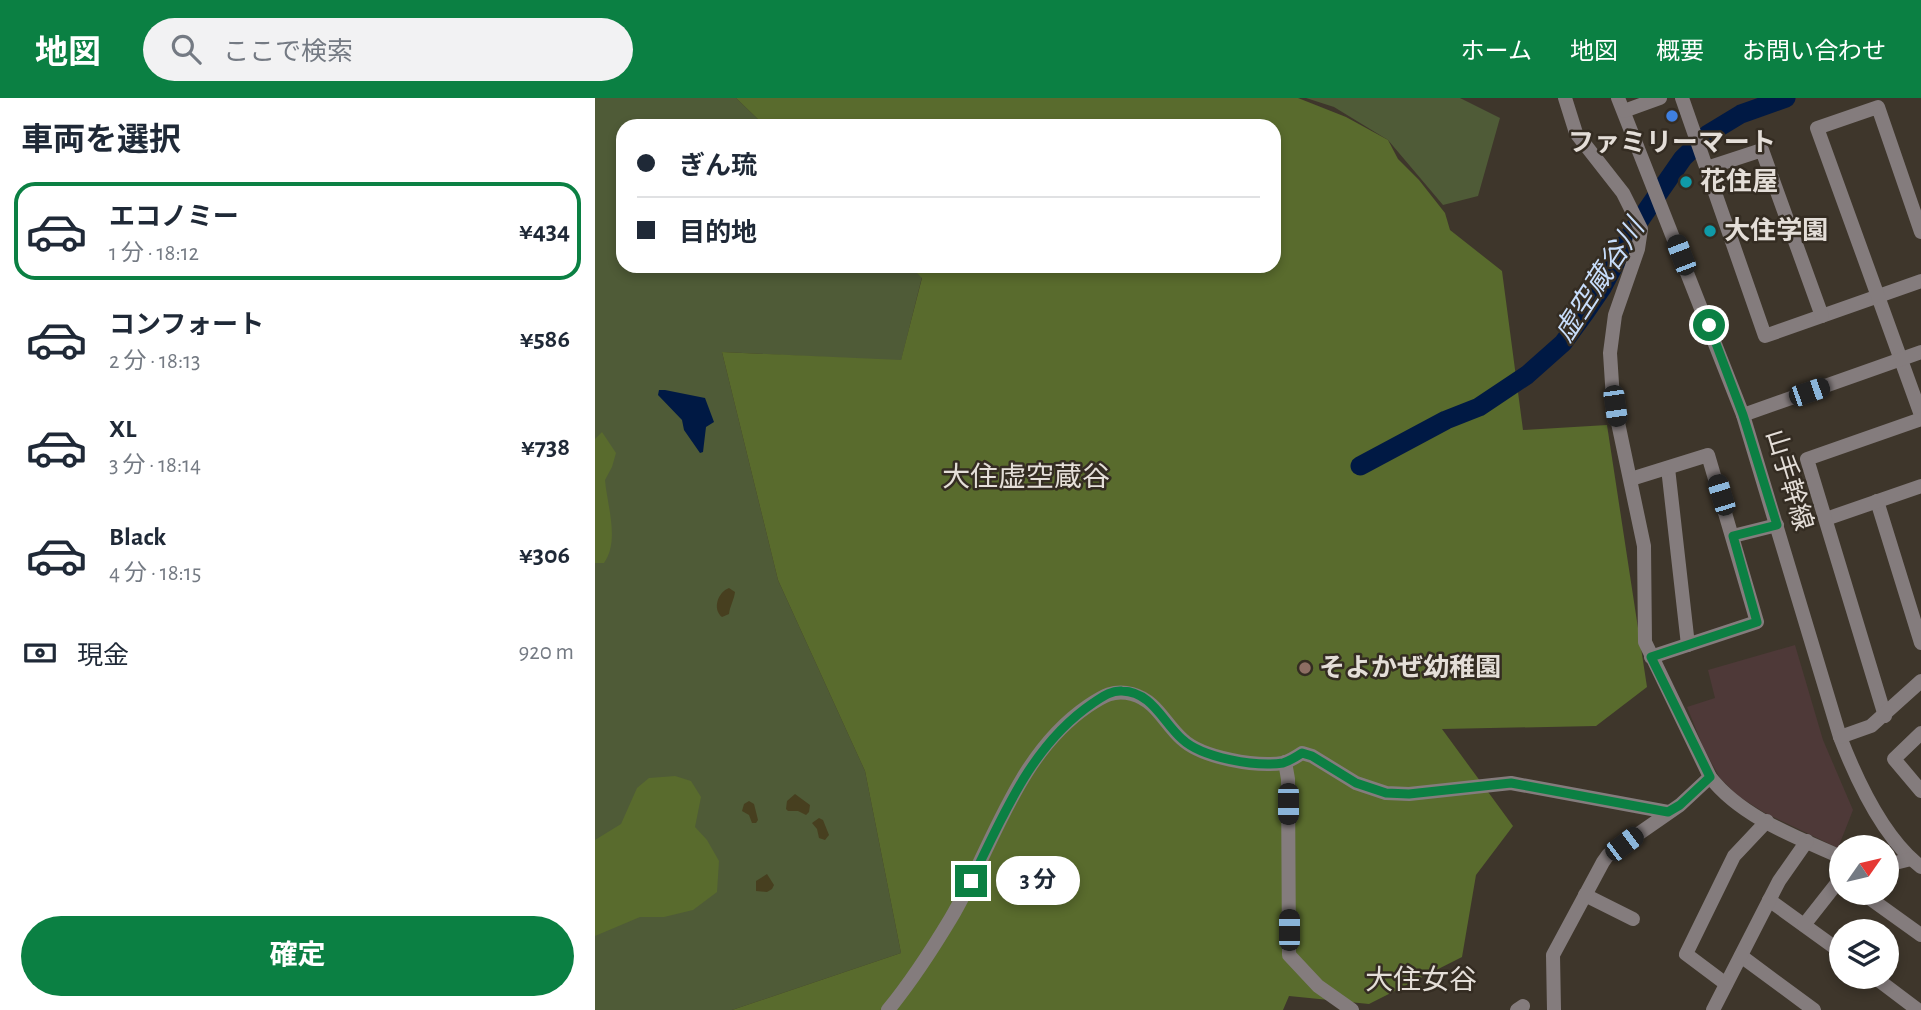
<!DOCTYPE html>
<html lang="ja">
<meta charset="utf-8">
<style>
:root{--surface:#fff;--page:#f2f2f3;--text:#1f2937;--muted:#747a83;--line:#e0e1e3;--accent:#0b8043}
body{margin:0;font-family:"Alegreya Sans","Noto Sans JP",sans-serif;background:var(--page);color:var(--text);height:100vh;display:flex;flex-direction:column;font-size:26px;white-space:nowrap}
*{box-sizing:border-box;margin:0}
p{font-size:23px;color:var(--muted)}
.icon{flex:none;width:38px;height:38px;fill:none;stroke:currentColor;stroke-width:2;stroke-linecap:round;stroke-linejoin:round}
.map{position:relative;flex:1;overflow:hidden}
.details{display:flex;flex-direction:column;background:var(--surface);width:595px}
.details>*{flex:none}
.hud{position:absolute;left:21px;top:21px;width:665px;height:154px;border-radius:21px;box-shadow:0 4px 10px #0003;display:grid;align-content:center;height:154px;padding:0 21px;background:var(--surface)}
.needle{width:46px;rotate:56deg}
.tools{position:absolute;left:1234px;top:737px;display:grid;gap:14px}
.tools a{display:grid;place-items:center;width:70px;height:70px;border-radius:50%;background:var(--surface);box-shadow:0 4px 10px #0003;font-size:35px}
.end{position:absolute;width:32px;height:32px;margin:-16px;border:9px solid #0b8043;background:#fff;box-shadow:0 0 0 4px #fff}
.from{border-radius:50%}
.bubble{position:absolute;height:49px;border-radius:24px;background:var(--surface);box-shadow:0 4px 10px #0003;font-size:23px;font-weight:700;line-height:49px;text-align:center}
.car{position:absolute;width:21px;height:42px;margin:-21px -10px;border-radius:9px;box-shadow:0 0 5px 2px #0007;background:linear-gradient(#222 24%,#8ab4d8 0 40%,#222 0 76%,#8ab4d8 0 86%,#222 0)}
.hud b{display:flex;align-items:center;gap:24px;height:66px;font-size:26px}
.hud b+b{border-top:2px solid var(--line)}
.hud i{width:18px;height:18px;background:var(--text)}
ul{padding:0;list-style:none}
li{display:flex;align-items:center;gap:21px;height:98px;margin:0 14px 10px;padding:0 7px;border:4px solid transparent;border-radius:21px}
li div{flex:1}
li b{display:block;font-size:26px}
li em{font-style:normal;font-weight:700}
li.selected{border-color:var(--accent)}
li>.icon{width:63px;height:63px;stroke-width:1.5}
h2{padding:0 21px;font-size:32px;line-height:84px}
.pay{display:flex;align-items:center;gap:18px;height:77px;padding:0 21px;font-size:26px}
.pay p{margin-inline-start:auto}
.action{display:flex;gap:14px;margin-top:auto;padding:14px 21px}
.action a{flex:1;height:80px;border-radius:42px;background:var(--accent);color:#fff;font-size:28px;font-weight:700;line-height:80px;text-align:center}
header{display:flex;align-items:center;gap:42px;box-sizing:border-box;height:98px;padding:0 35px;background:var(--accent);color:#fff}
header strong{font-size:33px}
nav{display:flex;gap:38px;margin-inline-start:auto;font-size:24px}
.search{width:490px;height:63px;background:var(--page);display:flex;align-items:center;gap:18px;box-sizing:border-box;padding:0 24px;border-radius:38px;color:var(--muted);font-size:26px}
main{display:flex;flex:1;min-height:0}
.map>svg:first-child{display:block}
.commercial{fill:#4e3938}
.green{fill:#4f5b37}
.forest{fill:#596b2d}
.sand{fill:#473f1f}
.water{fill:#001944}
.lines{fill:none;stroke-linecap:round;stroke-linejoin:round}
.river{stroke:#001944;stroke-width:19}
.minor{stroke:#847c7d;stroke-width:14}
.route{stroke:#0b8043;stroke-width:9}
.shop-dot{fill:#3f7fe0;stroke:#342c22;stroke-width:2.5}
.culture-dot{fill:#0f9aa8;stroke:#342c22;stroke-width:2.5}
.education-dot{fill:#8d6e63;stroke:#342c22;stroke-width:2.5}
.labels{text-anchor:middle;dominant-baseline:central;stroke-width:5;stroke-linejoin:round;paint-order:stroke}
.poi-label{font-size:26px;font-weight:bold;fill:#e4ded8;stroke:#342c22;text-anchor:start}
.street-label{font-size:26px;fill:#e4ded8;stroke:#342c22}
.water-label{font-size:28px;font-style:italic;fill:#c7ddfb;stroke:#342c22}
.neighbourhood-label{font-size:28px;fill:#e4ded8;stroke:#342c22}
</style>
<header>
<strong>地図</strong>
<div class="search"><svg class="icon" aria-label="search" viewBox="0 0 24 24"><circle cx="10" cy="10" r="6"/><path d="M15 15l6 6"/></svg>ここで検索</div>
<nav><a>ホーム</a><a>地図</a><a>概要</a><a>お問い合わせ</a></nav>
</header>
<main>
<section class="details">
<h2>車両を選択</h2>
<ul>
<li class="selected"><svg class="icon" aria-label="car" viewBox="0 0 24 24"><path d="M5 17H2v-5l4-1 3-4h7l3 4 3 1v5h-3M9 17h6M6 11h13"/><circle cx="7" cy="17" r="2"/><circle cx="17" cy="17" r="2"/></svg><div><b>エコノミー</b><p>1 分 · 18:12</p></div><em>¥434</em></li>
<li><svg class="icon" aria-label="car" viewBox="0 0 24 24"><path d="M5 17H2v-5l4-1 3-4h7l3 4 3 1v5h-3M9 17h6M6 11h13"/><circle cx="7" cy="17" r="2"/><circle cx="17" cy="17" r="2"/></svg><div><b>コンフォート</b><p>2 分 · 18:13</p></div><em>¥586</em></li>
<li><svg class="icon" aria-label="car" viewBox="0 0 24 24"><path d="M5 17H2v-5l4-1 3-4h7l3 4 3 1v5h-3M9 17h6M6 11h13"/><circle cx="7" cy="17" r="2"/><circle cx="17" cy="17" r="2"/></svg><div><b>XL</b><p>3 分 · 18:14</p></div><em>¥738</em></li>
<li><svg class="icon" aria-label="car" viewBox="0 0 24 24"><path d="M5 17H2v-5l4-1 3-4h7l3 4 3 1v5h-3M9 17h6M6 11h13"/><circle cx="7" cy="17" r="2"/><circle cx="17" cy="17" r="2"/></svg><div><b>Black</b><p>4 分 · 18:15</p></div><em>¥306</em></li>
</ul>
<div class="pay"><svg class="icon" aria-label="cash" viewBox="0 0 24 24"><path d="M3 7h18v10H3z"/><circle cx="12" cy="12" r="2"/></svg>現金<p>920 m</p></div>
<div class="action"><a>確定</a></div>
</section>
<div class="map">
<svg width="1326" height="912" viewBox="0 0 1326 912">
<rect width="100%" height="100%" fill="#3e362b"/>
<path class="commercial" d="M1200 547 1228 642 1258 712 1243 750 1170 715 1143 698 1125 680 1109 651 1092 609 1120 600 1113 572Z"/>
<g class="green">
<path d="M0 0H141L170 28H28V168H315L327 179 306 263 127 254 183 482 270 673 306 855 137 912H0Z"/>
<path d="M711 0H865L905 20 883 98 848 107 793 42 739 9Z"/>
</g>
<g class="forest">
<path d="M141 0H703L751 19 793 42 803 61 824 82 850 115 855 132 907 173 928 332 1012 327 1052 589 1001 628 847 631 918 728 881 777 867 859 774 906 694 898 688 912H137L306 855 270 673 183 482 127 254 306 262 327 180 315 168H679V28H170Z"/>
<path d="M7 334 21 355 17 369 10 382C12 407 25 443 9 465H0V341Z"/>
<path d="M80 678 96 683 106 699 100 729 112 742 124 763 122 794 98 812 69 819H45L0 838V742L26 726 42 690 54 680Z"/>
</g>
<g class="sand">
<path d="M134 490 140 494C139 502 135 508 134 516L127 519C117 511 123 494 134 490Z"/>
<path d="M200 696 215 707 214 714 211 717 203 713H193L191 711 192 703Z"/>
<path d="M154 703 159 706 163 722 161 725H157L154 717 147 713 149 706Z"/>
<path d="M224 720 228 722 234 737 230 742 224 740 222 731 217 725Z"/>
<path d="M172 776 179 787 177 791 172 794 161 793V783Z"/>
</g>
<path class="water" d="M70 292 110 300 119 324 111 329 108 354 105 355 89 332 87 322 63 297 64 292Z"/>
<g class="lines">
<path class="river" d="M765 368 851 322 884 309 932 277 968 245 990 215 1007 190 1038 132 1088 60 1113 36 1146 16 1191 0"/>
<g class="minor">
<path d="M970 0 981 35 1028 95 1046 131 1043 151 1020 217 1015 255 1018 301 1049 448 1050 544 1115 679C1146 719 1201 739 1246 759"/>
<path d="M1023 0 1148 317 1245 639C1262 683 1288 740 1326 769"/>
<path d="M1087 0 1170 238 1326 183"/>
<path d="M1029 13 1065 0"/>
<path d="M1112 70 1167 52 1227 218"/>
<path d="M1326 134 1283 9 1222 30 1326 317"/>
<path d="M1148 317 1326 254"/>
<path d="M1073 370 1093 547"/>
<path d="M1036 381 1113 357 1162 524 1056 559"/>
<path d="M1282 403 1326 545"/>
<path d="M1231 421 1326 388"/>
<path d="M1138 438 1182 427"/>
<path d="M1290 618 1212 361 1326 321"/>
<path d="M1326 635 1299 661 1326 693"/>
<path d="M1245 639 1276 628 1326 583"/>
<path d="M690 664 693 681 694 857 723 888 757 912"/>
<path d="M1292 767 1316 761"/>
<path d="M1266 794 1326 837"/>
<path d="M990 797 1038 821"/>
<path d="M1174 802 1246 854"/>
<path d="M1209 827 1246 780"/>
<path d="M1146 858 1219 912"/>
<path d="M1278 878 1323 912"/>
<path d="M1131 886 1091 856 1139 758 1172 723"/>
<path d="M293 912C315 885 338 850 356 820 398 749 421 657 493 608 508 598 519 591 537 596 562 603 569 625 587 641 607 660 661 669 688 665 694 663 701 659 707 655L717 658 761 685 791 695 814 696 916 685 1073 714"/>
<path d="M922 912 928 908"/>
<path d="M959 912 958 857 1008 764 1013 757 1085 707 1115 679"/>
<path d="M1118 912 1184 783 1212 743"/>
</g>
</g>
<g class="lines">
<path class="route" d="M376 783C408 718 436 647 498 605 506 600 516 592 527 593 557 594 567 623 587 641 607 660 661 669 688 665 694 663 701 659 707 655L717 658 761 685 791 695 814 696 916 685 1073 714 1085 707 1115 679 1056 559 1162 524 1138 438 1182 427 1148 317 1114 227"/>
</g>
<circle class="shop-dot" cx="1077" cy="18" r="7"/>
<g class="culture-dot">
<circle cx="1091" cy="84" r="7"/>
<circle cx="1115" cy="133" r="7"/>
</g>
<circle class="education-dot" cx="710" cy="570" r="7"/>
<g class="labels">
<g class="poi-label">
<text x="1077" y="45" text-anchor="middle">ファミリーマート</text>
<text x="1105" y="84">花住屋</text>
<text x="1129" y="133">大住学園</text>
<text x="724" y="570">そよかぜ幼稚園</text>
</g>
<g class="street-label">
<text transform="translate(1194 382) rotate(73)">山手幹線</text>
</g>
<g class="water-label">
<text transform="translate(1005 183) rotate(-57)">虚空蔵谷川</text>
</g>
<g class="neighbourhood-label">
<text x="431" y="380">大住虚空蔵谷</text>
<text x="826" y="883">大住女谷</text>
</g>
</g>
</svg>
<div class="tools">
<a><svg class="needle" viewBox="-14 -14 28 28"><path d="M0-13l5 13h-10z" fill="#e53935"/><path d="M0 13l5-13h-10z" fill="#747a83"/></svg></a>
<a><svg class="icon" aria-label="layers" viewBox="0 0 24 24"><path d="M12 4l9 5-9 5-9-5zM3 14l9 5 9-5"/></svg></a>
</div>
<i class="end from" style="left:1114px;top:227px"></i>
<i class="end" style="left:376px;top:783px"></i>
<div class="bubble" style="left:401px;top:758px;width:84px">3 分</div>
<i class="car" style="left:1086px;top:157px;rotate:339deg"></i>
<i class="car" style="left:1214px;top:294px;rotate:71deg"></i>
<i class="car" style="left:1020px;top:308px;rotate:172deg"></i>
<i class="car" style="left:1126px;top:397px;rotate:343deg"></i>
<i class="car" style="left:693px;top:706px;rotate:180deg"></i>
<i class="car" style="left:1029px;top:746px;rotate:53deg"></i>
<i class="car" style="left:694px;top:832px;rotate:0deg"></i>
<div class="hud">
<b><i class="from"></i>ぎん琉</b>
<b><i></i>目的地</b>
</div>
</div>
</main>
